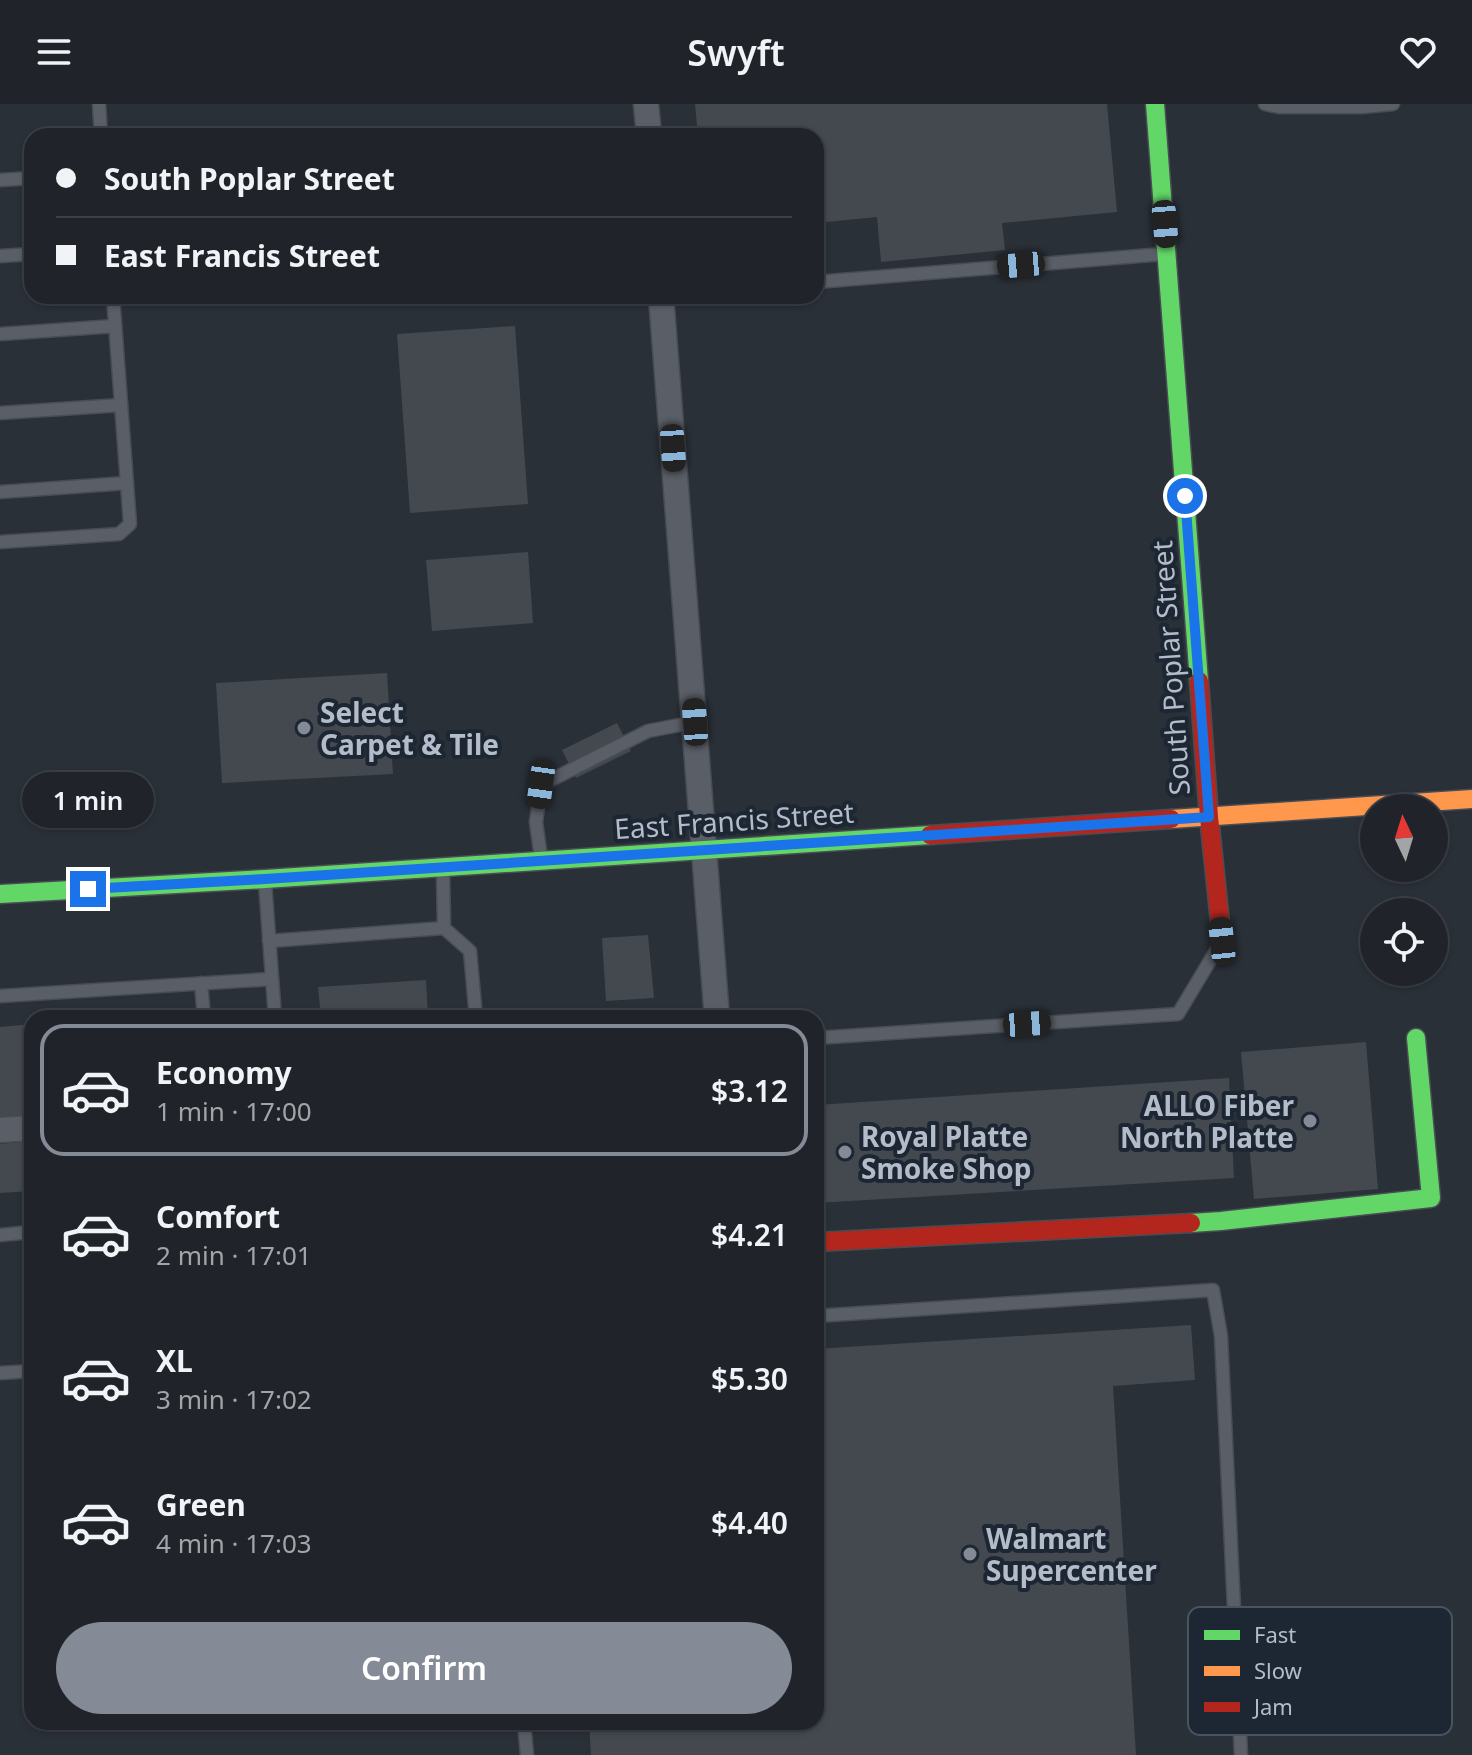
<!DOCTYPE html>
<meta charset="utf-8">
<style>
:root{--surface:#20242a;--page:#2d3036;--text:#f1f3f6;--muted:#a2a4a8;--line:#3d4147;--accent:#848b96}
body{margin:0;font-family:"Noto Sans",sans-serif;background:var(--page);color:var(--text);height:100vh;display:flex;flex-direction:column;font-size:30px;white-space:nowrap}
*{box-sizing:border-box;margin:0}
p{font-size:26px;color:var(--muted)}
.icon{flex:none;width:44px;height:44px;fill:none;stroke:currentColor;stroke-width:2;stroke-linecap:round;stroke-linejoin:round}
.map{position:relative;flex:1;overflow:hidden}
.sheet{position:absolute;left:24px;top:906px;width:800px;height:720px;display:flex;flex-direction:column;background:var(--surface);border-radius:24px;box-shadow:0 2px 6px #0004,0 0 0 2px var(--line)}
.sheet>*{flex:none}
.hud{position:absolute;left:24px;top:24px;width:800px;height:176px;border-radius:24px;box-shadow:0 2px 6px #0004,0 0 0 2px var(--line);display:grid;align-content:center;height:176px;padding:0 32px;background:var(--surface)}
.needle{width:52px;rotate:356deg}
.controls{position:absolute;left:1360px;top:690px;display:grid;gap:16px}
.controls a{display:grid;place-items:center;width:88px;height:88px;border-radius:50%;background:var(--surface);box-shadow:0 2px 6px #0004,0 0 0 2px var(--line);font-size:40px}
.end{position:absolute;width:36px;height:36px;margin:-18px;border:10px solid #1a73e8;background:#fff;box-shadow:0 0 0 4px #fff}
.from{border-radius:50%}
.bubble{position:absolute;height:56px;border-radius:28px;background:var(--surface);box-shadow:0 2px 6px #0004,0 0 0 2px var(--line);font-size:26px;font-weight:600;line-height:56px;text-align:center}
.car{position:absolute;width:24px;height:48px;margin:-24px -12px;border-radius:10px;box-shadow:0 0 6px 2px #0007;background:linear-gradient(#222 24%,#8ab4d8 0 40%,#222 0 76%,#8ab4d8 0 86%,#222 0)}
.hud b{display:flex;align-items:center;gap:28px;height:76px;font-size:30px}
.hud b+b{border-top:2px solid var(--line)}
.hud i{width:20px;height:20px;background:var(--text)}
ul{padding:14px 0 0;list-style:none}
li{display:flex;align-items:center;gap:24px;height:132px;margin:0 16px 12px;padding:0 16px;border:4px solid transparent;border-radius:24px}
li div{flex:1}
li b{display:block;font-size:30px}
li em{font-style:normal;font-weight:600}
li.current{border-color:var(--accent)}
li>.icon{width:72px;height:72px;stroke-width:1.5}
.button{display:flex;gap:16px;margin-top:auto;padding:16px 32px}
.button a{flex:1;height:92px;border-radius:48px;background:var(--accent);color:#fff;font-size:32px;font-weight:600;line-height:92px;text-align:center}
header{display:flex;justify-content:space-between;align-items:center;height:104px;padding:0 32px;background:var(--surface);font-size:36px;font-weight:600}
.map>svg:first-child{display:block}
.building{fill:#444950}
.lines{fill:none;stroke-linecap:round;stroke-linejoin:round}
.lane-casing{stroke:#484c53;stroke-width:15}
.street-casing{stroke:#484c53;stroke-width:27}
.fast-casing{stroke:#484c53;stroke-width:21}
.slow-casing{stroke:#484c53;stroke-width:21}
.jam-casing{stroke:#484c53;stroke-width:21}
.lane{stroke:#5a5e66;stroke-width:12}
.street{stroke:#5a5e66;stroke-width:24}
.fast{stroke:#63d668;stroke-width:18}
.slow{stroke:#ff974d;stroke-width:18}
.jam{stroke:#b3261e;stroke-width:18}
.route{stroke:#1a73e8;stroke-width:10}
.poi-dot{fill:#848b96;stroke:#1d2633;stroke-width:3}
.labels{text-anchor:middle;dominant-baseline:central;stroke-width:8;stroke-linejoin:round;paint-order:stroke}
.street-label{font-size:28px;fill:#b4bcc9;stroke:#1d2633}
.poi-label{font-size:28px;font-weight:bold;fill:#b4bcc9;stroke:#1d2633;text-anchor:start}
.key{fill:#1d2633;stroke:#4a5360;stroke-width:2}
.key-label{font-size:22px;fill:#b4bcc9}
</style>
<header><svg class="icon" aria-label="menu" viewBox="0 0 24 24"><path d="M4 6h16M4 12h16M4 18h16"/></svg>Swyft<svg class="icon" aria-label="heart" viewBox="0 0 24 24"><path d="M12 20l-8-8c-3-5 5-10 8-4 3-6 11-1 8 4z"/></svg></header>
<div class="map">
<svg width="1472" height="1651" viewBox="0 0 1472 1651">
<rect width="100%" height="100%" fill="#2a3038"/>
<g class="building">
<path d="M695 0H1107L1117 108 1002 119 1005 146 881 158 877 113 816 119V32H698Z"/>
<path d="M515 222 528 400 410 409 397 230Z"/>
<path d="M528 448 533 519 432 527 426 456Z"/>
<path d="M387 569 393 670 222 679 216 579Z"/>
<path d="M617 619 631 647 576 674 562 646Z"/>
<path d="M648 831 654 894 606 897 602 834Z"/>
<path d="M426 876 428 914H321L318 883Z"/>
<path d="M32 920V1012L0 1014V923Z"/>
<path d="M1366 938 1378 1085 1254 1095 1241 948Z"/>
<path d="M1229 974 1234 1074 816 1099V1001Z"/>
<path d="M32 1037V1087L0 1089V1040Z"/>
<path d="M1191 1221 1195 1276 1113 1282 1136 1651H591L589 1618H816V1245Z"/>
</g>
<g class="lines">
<g class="lane-casing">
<g id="lane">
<path d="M99 0 101 32"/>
<path d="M1265 0 1279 3H1362L1393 0"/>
<path d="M0 76 32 74"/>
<path d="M0 152 32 150"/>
<path d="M816 178 1164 150"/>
<path d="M0 230 115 222"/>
<path d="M0 309 121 301"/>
<path d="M0 388 127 379"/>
<path d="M0 438 119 430 130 420 113 192"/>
<path d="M541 754 536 718 541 681 648 627 695 618"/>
<path d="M443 767 444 824 470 847 476 914"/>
<path d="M265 778 275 914"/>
<path d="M269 837 444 824"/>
<path d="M201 879 204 914"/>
<path d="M0 892 272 875"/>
<path d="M816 934 1178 910 1220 840"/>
<path d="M0 1131 32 1128"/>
<path d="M816 1212 1213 1186 1221 1232 1241 1651"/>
<path d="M0 1269 32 1267"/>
<path d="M524 1618 527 1651"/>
</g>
</g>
<g class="street-casing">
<g id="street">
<path d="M646 0 649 32"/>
<path d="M661 192 717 914"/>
<path d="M0 1026 32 1024"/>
</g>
</g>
<g class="fast-casing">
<g id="fast">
<path d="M1155 0 1199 577"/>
<path d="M0 790 265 775 930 731"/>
<path d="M1191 1119 1221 1117 1431 1094 1416 934"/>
</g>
</g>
<g class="slow-casing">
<path id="slow" d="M1171 715 1472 695"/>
</g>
<g class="jam-casing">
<g id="jam">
<path d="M1199 577 1209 713 1222 837"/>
<path d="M930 731 1171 715"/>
<path d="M816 1138 1191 1119"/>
</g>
</g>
<use href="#lane" class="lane"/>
<use href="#street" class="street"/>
<use href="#fast" class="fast"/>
<use href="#slow" class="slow"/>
<use href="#jam" class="jam"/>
</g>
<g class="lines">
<path class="route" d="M88 785 265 775 1209 713 1185 392"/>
</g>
<g class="poi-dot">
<circle cx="304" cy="624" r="8"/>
<circle cx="1310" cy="1017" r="8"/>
<circle cx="845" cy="1048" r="8"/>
<circle cx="970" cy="1450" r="8"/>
</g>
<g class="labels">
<g class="street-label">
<text transform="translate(1170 564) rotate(-94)">South Poplar Street</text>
<text transform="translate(734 716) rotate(-4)">East Francis Street</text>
</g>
<g class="poi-label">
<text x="320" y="608">Select<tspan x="320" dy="32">Carpet &amp; Tile</tspan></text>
<text x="1294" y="1001" text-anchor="end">ALLO Fiber<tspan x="1294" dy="32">North Platte</tspan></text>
<text x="861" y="1032">Royal Platte<tspan x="861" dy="32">Smoke Shop</tspan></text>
<text x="986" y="1434">Walmart<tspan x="986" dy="32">Supercenter</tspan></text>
</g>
</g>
<rect x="1188" y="1503" width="264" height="128" rx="12" class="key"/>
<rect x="1204" y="1526" width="36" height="10" fill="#63d668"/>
<rect x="1204" y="1562" width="36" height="10" fill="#ff974d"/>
<rect x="1204" y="1598" width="36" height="10" fill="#b3261e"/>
<g class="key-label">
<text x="1254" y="1539">Fast</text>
<text x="1254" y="1575">Slow</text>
<text x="1254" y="1611">Jam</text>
</g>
</svg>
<div class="controls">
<a><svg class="needle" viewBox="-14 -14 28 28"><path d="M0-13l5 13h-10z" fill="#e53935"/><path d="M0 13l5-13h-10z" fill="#a2a4a8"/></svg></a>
<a><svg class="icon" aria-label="locate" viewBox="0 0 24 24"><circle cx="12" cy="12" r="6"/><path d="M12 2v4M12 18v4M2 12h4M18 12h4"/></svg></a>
</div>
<i class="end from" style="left:1185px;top:392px"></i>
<i class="end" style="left:88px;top:785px"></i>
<div class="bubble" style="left:22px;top:668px;width:132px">1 min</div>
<i class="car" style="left:1165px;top:120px;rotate:175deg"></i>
<i class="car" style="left:1021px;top:161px;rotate:265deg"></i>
<i class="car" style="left:673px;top:344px;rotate:176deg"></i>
<i class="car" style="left:695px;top:618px;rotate:356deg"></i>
<i class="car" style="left:541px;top:681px;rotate:188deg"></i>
<i class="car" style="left:1222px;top:837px;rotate:354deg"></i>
<i class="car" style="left:1027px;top:920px;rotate:86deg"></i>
<div class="hud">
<b><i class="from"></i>South Poplar Street</b>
<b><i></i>East Francis Street</b>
</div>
<section class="sheet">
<ul>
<li class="current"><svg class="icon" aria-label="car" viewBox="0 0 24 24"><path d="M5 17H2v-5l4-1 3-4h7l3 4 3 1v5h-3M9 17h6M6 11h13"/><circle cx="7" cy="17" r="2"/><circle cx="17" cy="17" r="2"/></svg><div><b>Economy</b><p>1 min · 17:00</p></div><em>$3.12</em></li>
<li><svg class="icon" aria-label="car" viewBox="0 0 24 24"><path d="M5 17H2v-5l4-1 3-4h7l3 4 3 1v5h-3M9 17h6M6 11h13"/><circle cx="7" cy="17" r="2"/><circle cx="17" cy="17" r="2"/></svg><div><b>Comfort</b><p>2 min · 17:01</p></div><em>$4.21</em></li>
<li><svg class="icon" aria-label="car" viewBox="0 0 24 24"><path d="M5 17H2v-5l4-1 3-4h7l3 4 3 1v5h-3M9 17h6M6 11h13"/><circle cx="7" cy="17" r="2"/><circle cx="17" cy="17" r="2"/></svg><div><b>XL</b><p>3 min · 17:02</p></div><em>$5.30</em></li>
<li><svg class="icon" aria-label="car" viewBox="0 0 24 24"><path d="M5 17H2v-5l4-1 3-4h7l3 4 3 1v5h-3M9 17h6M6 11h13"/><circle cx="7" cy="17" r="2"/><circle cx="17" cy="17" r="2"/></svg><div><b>Green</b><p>4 min · 17:03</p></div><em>$4.40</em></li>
</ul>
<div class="button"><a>Confirm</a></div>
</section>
</div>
